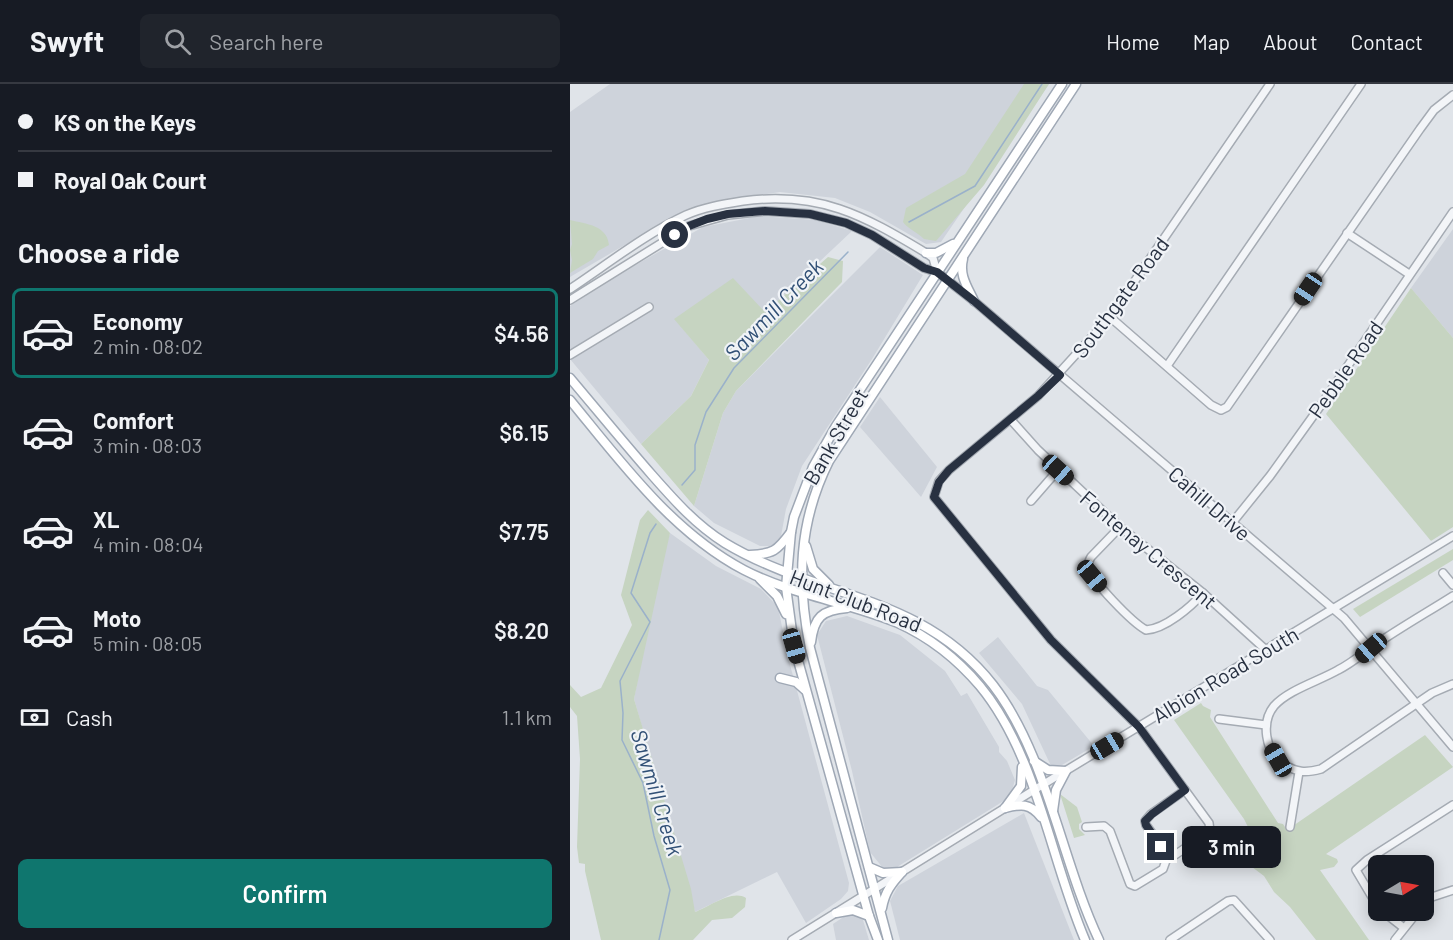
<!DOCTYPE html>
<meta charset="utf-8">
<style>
:root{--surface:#171b24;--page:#20242c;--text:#f1f3f6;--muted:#9ea1a6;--line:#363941;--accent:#0f766e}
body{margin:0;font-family:Barlow,sans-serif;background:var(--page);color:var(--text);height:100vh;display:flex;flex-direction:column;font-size:22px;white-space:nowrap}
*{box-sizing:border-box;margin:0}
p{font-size:20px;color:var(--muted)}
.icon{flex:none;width:33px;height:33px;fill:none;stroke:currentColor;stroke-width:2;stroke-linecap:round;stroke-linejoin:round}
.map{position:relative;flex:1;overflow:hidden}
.drawer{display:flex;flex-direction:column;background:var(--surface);width:570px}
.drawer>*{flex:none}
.hud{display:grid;align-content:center;height:132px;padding:0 18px;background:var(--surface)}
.needle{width:39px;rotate:80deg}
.controls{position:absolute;left:798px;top:771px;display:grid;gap:12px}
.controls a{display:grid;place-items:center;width:66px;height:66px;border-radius:9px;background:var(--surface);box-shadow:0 3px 15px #0003;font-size:30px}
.end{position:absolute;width:27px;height:27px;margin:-14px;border:8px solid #283141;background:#fff;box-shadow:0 0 0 3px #fff}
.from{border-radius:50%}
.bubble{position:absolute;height:42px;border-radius:9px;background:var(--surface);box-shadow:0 3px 15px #0003;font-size:20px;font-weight:600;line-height:42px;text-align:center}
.car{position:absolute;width:18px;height:36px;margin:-18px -9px;border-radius:8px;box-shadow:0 0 4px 2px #0007;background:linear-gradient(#222 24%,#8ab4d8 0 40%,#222 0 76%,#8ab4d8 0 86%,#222 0)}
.hud b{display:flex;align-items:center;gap:21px;height:57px;font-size:22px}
.hud b+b{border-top:2px solid var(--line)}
.hud i{width:15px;height:15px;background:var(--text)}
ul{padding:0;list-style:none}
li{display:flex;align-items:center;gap:18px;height:90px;margin:0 12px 9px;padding:0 6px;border:3px solid transparent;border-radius:9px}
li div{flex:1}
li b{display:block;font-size:22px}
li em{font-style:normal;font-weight:600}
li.current{border-color:var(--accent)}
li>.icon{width:54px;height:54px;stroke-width:1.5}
h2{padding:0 18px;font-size:27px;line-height:72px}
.pay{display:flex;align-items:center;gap:15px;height:66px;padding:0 18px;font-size:22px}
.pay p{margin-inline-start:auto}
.action{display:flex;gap:12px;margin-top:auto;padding:12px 18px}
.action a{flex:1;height:69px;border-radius:9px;background:var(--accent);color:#fff;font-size:24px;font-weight:600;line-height:69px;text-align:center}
header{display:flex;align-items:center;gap:36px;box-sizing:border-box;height:84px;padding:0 30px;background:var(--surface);border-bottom:2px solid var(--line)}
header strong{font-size:28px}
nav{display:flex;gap:33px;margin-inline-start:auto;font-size:21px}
.search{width:420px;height:54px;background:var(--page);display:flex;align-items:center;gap:15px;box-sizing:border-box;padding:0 21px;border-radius:9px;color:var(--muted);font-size:22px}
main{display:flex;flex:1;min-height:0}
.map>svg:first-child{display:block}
.built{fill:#ced3db}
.green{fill:#c6d4c1}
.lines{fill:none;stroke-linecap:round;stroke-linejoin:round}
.stream{stroke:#9ab1ca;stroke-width:1.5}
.minor-casing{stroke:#a5abb3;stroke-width:10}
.major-casing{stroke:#9fa8b5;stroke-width:11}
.minor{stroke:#f3f5f8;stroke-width:7}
.major{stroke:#fff;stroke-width:8}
.route{stroke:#283141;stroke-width:8}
.labels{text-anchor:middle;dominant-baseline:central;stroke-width:4.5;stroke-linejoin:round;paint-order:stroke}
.street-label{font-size:21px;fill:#283141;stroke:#f0f3f7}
.water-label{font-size:22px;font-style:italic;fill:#315076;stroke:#f0f3f7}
</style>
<header>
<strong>Swyft</strong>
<div class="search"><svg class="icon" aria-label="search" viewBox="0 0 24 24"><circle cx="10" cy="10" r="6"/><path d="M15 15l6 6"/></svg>Search here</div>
<nav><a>Home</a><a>Map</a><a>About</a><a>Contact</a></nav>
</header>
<main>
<section class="drawer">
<div class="hud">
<b><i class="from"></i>KS on the Keys</b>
<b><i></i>Royal Oak Court</b>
</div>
<h2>Choose a ride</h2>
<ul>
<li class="current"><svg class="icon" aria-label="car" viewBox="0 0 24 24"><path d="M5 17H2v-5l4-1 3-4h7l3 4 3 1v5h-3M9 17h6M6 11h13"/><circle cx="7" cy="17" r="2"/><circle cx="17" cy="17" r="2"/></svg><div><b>Economy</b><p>2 min · 08:02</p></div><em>$4.56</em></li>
<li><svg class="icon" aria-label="car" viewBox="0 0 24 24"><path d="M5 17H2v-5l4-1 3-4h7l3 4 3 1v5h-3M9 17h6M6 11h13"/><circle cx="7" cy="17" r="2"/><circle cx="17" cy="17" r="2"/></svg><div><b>Comfort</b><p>3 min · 08:03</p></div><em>$6.15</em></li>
<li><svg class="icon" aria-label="car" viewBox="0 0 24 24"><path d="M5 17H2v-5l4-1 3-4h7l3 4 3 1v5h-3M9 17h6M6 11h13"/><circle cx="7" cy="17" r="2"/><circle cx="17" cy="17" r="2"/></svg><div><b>XL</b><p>4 min · 08:04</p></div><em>$7.75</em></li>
<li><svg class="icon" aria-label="car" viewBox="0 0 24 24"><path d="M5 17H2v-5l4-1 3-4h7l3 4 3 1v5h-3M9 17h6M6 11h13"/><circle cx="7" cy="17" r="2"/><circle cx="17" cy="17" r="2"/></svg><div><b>Moto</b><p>5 min · 08:05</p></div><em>$8.20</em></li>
</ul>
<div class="pay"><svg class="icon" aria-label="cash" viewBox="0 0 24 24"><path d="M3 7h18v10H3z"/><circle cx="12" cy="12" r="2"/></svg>Cash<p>1.1 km</p></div>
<div class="action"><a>Confirm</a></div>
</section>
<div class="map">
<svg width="883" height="856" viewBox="0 0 883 856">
<rect width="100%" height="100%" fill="#e0e4e9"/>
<g class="built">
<path d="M40 0H479L371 158 356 160 300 128 265 114 210 108 170 114 118 128 77 148 0 193V28Z"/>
<path d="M190 132 246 136 282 147 195 229 105 235 139 276 121 312 71 360 0 275V222L46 192 133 143Z"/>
<path d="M883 145V254L841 204Z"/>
<path d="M310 163 353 191 302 275 232 382 216 425 211 452 207 458 200 462H190L144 439 124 422 153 329 166 307Z"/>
<path d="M310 313 367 383 351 413 290 343Z"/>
<path d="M100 449 146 482 191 505 208 523 219 577 279 799 278 807 271 815 236 839 207 788 125 828 64 615 89 483Z"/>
<path d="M277 532 330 551 375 587 391 612 397 609 429 663V668L437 677 445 696 440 713 327 783 313 784 300 768 282 687 247 551 256 537Z"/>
<path d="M428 553 467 602 478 606 524 662 492 681 481 682 452 620 409 569Z"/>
<path d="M454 729 504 856H330L320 817 328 802Z"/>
<path d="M285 831 293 836 299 856H266L263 840 275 832Z"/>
</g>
<g class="green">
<path d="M454 0H479L414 101 366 157 354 155C347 148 337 144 333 138L336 124 395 90Z"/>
<path d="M0 136C16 140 37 141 39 161L28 167 23 175 0 189 2 176 0 166 2 160Z"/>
<path d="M258 173 273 177 272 198 166 307 153 329 124 422 71 360 121 312 139 276 104 235 163 194 195 228Z"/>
<path d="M841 204 883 254V443L861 457 756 330Z"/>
<path d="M78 426 100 449 64 615 121 805 125 828C139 823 162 805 176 814L175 823 162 834 142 836 123 856H31L15 787V780L9 779 7 763 10 675 7 632 0 623V601L11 613 31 604 62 541 51 511 70 436Z"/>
<path d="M883 465V476L790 533 783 525Z"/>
<path d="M631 619 633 622 641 626 640 633 708 739 713 740 717 746 855 651 883 683 756 770 767 775 768 778 764 783 750 786 799 856H746L720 823 704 808 694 792 682 783 681 776 686 767 681 759 679 745 674 735 604 636Z"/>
<path d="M490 710 507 723 512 738 509 740V745L515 751 504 754Z"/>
</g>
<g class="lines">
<g class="stream">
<path d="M339 138 405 102 472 0"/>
<path d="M112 401 125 386V361L136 328 164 284 278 168"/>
<path d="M86 440 80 449 61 509 80 538 50 597 53 629 52 656 73 699 84 752 100 806 89 856"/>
</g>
<g class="minor-casing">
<g id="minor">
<path d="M777 149 839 190"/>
<path d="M0 205C36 181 77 149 116 131 134 123 154 120 173 117 250 107 293 131 356 169L363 174 367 188"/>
<path d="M0 216 119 142 158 131 195 127 240 130 276 139 302 151 354 184 367 188 404 217 774 534 883 663"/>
<path d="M540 233 641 321 651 326 657 323 850 45 864 26 883 11"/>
<path d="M0 271 79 223"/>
<path d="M597 282 791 0"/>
<path d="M441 336 468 366 550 443 633 509 696 566"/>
<path d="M461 417 488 386"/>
<path d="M662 439 700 392 751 321 883 128"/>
<path d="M550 443 521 473C519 477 518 478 518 482 520 496 563 539 576 546 595 545 621 523 633 509"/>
<path d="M873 489 883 501"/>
<path d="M883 512C856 529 828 545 802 563 791 571 780 580 768 586 749 597 718 606 704 622 691 638 695 667 712 679 726 689 736 689 751 685L862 609 883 600"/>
<path d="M649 635 696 641"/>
<path d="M516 743 534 742 540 747 560 800 565 802 593 785 598 771"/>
<path d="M720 743 729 688"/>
<path d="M598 771H605L640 747 639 739 569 643 481 556 364 413 369 397 379 386 468 312 540 233 700 0"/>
<path d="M598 771 576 741 575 737 581 730 615 706"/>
<path d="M854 821 859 814 883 806"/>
<path d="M808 823 786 786 797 776 883 721"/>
<path d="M811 826 834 844"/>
<path d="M222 856 464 706 883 452"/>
<path d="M600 856 658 817 664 816 700 856"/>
<path d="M825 856 849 826"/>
</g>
</g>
<g class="major-casing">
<g id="major">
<path d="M356 169H366L383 160"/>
<path d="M393 175C389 191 397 202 404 217"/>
<path d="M0 294C27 326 54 359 82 391 104 416 126 441 155 459 248 515 351 509 423 601 477 671 491 776 529 856"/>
<path d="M0 316C51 378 102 448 174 486 222 511 278 518 328 539 359 553 388 576 410 602 467 671 480 774 515 856"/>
<path d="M236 462 243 485 259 501"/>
<path d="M180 471C203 470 207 467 221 448"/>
<path d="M190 495 207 512 216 530"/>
<path d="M241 558C244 533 252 526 277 524"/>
<path d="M210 594 226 598 235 606"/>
<path d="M464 677 478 686 496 687 486 706 483 727"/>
<path d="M435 724 451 702 452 683"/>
<path d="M435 724C451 720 460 719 471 733"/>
<path d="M299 783 313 789 332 788"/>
<path d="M312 824C315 808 321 800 332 788"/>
<path d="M266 829 283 826 299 832"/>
<path d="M308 856 299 832 224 562 216 503 221 448 224 433 243 383 266 342 492 0"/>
<path d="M318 856 240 564C227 498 228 439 259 377L506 0"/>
</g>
</g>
<use href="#minor" class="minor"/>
<use href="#major" class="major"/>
</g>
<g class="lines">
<path class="route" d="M105 151 119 142 137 135 158 130 195 127 240 130 276 139 302 151 354 184 367 188 404 217 490 291 468 312 379 386 369 398 364 413 481 556 569 643 615 706 582 730 575 737 576 741 591 763"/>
</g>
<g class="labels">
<g class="street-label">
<text transform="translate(550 213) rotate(-53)">Southgate Road</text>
<text transform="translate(775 285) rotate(-55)">Pebble Road</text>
<text transform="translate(265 352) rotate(-60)">Bank Street</text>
<text transform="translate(640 419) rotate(41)">Cahill Drive</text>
<text transform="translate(579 465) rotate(40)">Fontenay Crescent</text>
<text transform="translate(286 516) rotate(21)">Hunt Club Road</text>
<text transform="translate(655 590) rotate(-31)">Albion Road South</text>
</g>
<g class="water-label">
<text transform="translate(203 225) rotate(-46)">Sawmill Creek</text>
<text transform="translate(88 708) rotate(73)">Sawmill Creek</text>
</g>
</g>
</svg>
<div class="controls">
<a><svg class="needle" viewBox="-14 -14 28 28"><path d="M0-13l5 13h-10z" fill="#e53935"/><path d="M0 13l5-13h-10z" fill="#9ea1a6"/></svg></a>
</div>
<i class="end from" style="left:105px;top:151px"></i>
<i class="end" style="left:591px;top:763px"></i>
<div class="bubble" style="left:612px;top:742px;width:99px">3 min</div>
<i class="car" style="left:738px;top:205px;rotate:214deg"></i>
<i class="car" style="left:488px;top:386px;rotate:132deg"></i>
<i class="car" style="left:522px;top:492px;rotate:140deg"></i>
<i class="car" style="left:224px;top:562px;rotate:164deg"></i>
<i class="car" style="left:801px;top:564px;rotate:229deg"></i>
<i class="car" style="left:537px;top:662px;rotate:59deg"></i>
<i class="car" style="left:708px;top:676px;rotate:330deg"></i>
</div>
</main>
